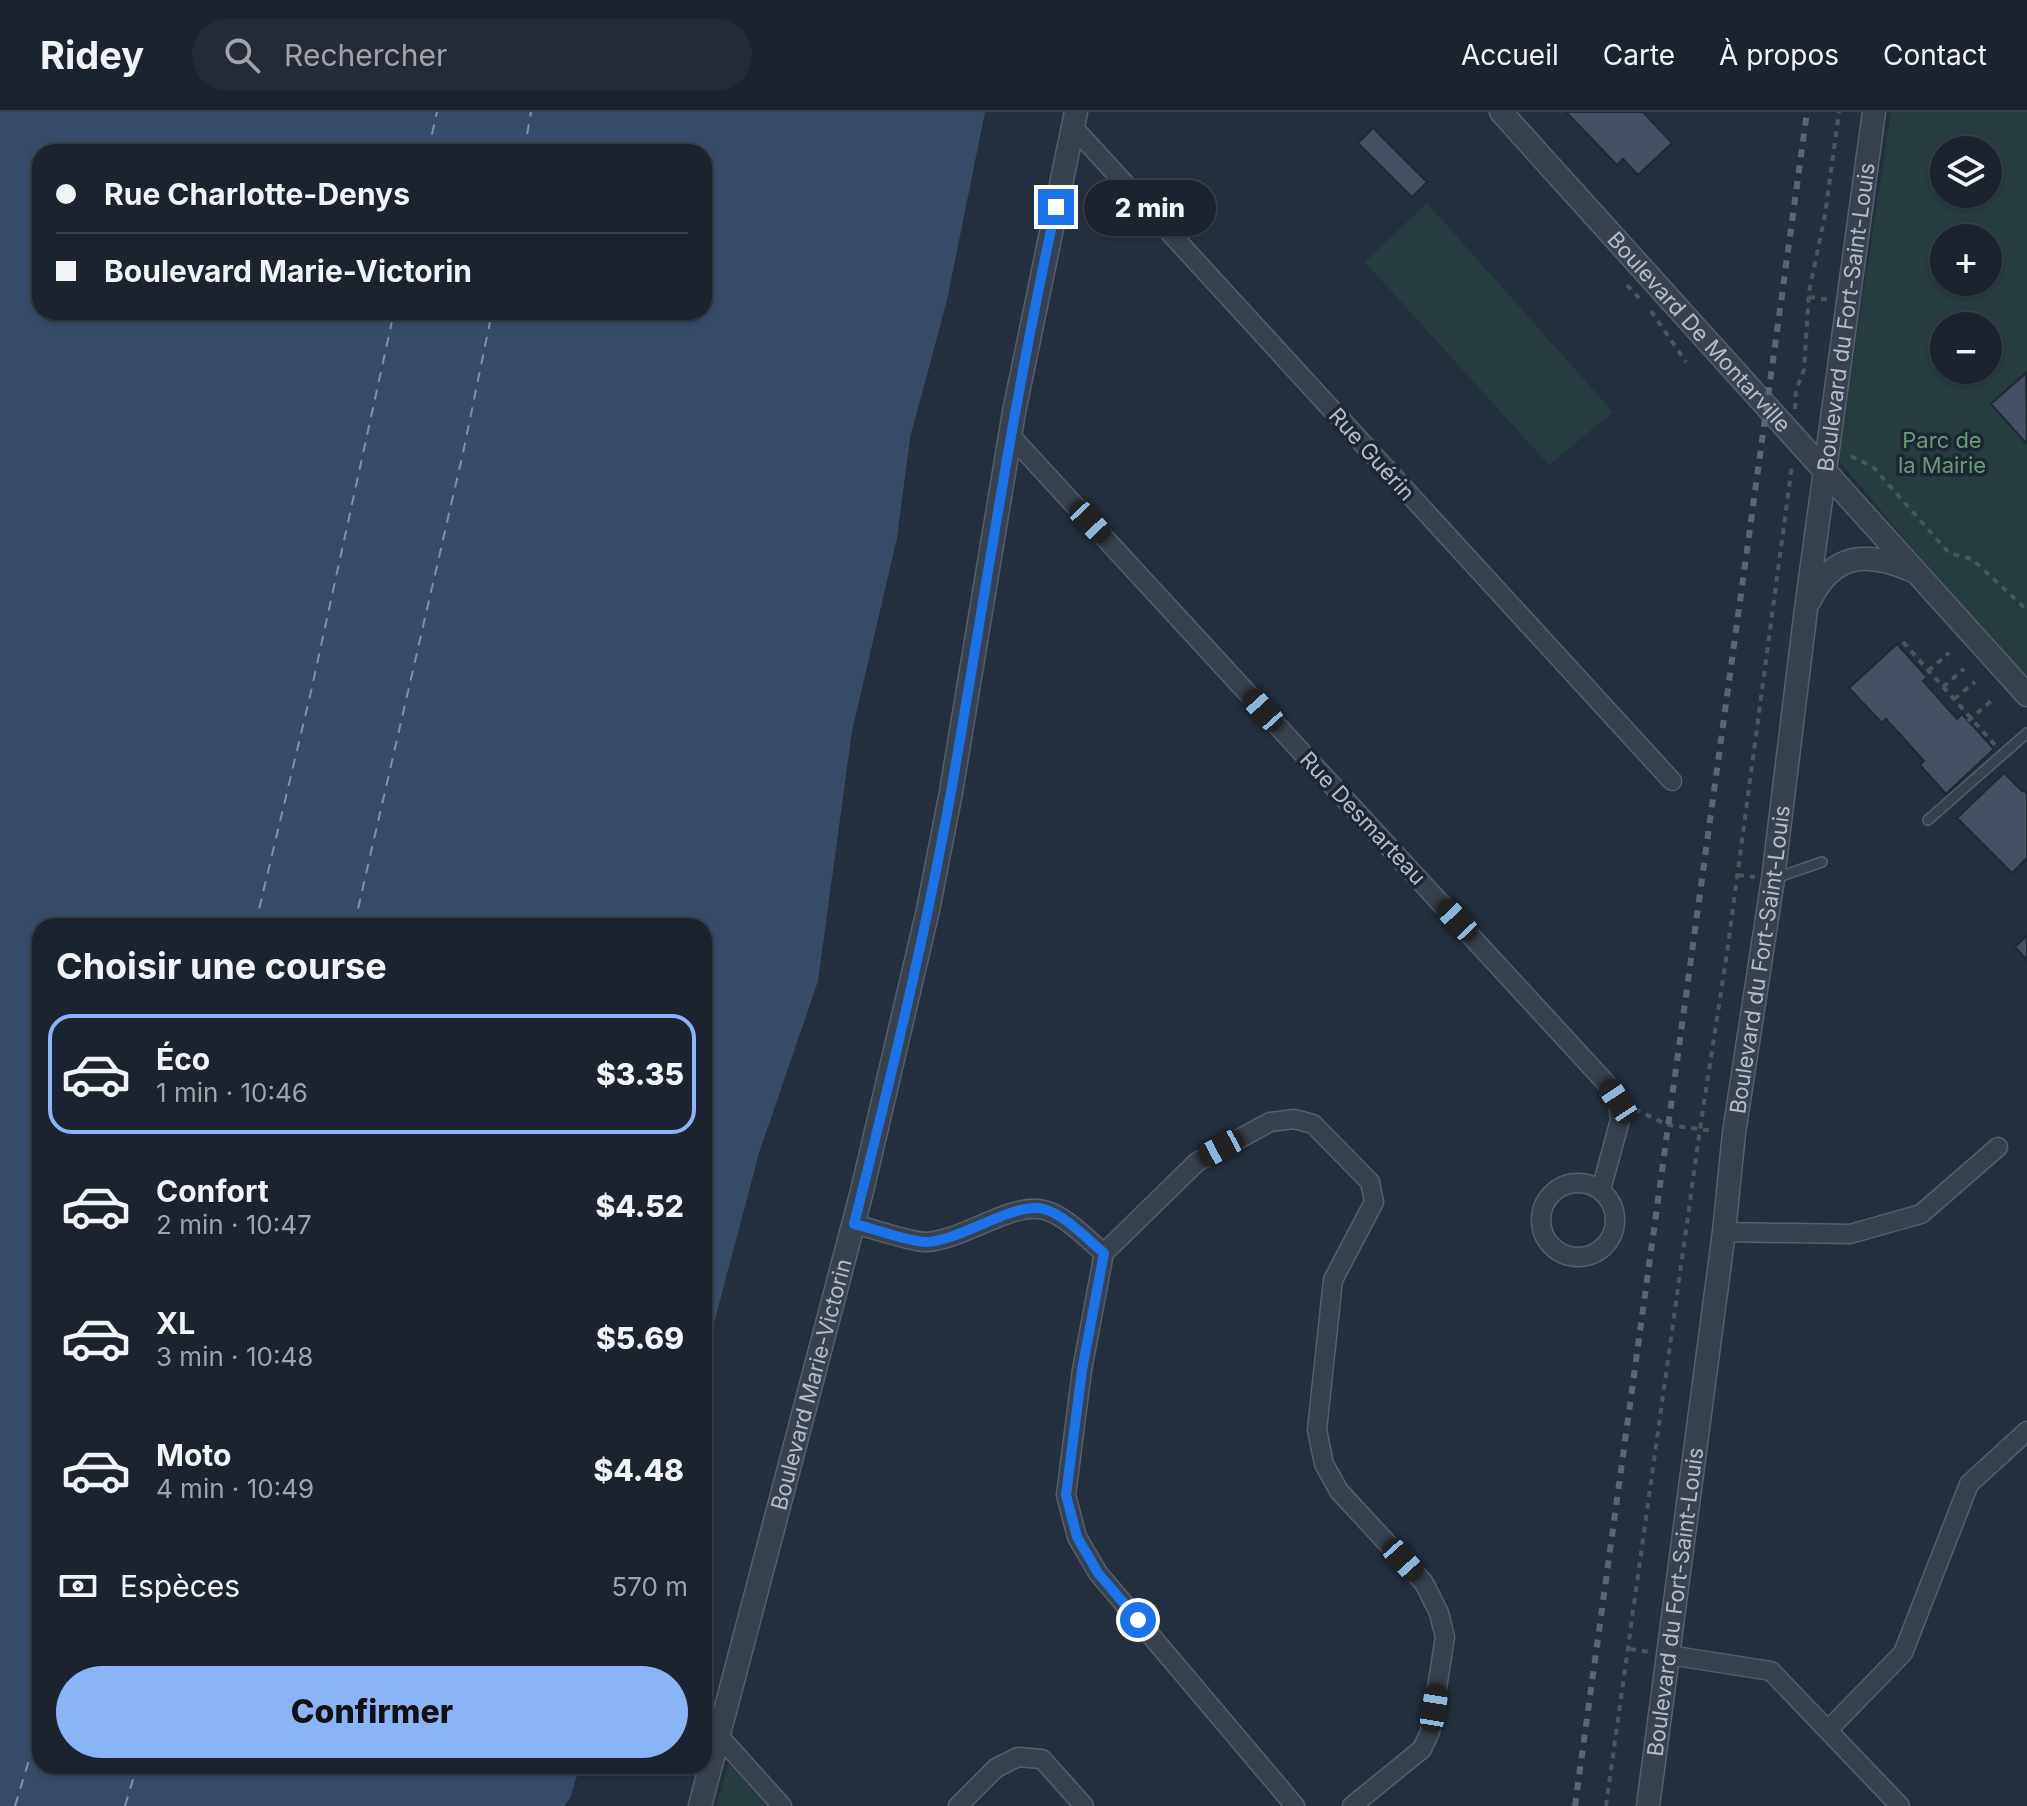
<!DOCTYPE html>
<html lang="fr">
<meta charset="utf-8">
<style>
:root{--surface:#1b232e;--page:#242b36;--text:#f1f3f6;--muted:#a0a4aa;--line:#39404a;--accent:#8ab4f8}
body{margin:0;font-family:Inter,sans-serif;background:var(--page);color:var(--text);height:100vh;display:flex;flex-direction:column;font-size:30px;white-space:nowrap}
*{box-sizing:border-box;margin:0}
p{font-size:26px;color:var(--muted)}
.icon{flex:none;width:44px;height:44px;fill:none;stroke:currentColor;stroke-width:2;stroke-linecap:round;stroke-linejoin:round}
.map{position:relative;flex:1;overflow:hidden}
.panel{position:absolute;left:32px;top:806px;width:680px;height:856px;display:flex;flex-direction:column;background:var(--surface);border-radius:24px;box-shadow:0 2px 6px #0004,0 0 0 2px var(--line)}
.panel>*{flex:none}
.guide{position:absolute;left:32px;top:32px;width:680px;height:176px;border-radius:24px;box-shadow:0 2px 6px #0004,0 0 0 2px var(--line);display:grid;align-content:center;height:176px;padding:0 24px;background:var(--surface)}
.buttons{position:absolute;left:1930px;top:24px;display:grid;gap:16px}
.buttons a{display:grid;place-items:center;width:72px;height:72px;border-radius:50%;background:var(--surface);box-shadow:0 2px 6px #0004,0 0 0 2px var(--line);font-size:40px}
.end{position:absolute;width:36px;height:36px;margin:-18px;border:10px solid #1a73e8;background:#fff;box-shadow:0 0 0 4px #fff}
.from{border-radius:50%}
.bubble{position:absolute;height:56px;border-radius:28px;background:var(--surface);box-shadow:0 2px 6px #0004,0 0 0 2px var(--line);font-size:26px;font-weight:800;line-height:56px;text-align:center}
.car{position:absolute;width:24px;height:48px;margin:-24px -12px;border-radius:10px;box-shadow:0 0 6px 2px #0007;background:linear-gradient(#222 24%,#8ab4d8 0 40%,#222 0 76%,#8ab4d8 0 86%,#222 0)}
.guide b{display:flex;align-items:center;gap:28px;height:76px;font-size:30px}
.guide b+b{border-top:2px solid var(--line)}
.guide i{width:20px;height:20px;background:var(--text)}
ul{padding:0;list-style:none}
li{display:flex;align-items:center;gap:24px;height:120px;margin:0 16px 12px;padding:0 8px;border:4px solid transparent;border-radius:24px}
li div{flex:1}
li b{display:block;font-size:30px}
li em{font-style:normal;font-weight:800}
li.active{border-color:var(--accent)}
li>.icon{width:72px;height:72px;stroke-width:1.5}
h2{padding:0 24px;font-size:36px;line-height:96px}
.pay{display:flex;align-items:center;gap:20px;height:88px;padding:0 24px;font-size:30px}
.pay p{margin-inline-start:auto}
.action{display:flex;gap:16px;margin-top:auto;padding:16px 24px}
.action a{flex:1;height:92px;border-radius:48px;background:var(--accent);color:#111;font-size:32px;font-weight:800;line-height:92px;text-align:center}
header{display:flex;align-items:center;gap:48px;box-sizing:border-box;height:112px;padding:0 40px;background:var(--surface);border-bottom:2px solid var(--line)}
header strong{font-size:38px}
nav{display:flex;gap:44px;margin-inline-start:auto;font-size:28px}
.search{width:560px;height:72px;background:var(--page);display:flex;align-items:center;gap:20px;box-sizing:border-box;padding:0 28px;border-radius:44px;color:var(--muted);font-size:30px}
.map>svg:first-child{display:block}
.green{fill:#263c3f;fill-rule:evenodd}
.water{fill:#394c67;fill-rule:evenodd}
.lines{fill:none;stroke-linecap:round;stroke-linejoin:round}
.ferry{stroke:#7c92b1;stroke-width:2;stroke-dasharray:10 8;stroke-linecap:butt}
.building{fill:#455162;stroke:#1f2835;stroke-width:2}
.service-casing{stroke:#565f6c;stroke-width:12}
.minor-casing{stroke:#565f6c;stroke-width:21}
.tertiary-casing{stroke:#565f6c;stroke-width:25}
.path{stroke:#44595c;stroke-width:4;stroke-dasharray:6 6;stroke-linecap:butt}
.service{stroke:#38414e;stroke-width:9}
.minor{stroke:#38414e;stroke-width:18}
.tertiary{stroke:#38414e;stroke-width:22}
.rail{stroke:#5a6575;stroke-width:6;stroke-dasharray:8 8;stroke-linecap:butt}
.route{stroke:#1a73e8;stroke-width:10}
.labels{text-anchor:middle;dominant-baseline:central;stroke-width:7;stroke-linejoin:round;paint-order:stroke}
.street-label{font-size:22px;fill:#b4bcc9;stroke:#1d2633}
.park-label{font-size:22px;fill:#6b9a76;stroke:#1d2633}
</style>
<header>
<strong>Ridey</strong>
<div class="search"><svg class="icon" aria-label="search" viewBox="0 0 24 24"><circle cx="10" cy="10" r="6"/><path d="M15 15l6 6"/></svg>Rechercher</div>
<nav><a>Accueil</a><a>Carte</a><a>À propos</a><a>Contact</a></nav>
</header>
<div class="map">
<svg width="2027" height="1694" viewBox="0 0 2027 1694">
<rect width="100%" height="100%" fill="#242f3e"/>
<g class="green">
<path d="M1891 0H2027V566L2024 569 1838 347ZM1944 38H1988V82H1944ZM1944 126H1988V170H1944ZM1944 214H1988V258H1944Z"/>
<path d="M1427 91 1613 300 1549 353 1365 150Z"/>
<path d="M728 1651 768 1694H717Z"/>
</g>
<path class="water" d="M0 0H985L947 188 910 326 897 426 852 619 818 869 759 1041 704 1249V814H40V1654H580L570 1686 564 1694H0ZM40 40H704V200H40Z"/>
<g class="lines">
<g class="ferry">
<path d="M428 40 437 0"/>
<path d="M524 40 531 0"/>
<path d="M255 814 310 584 394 200"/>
<path d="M354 814 463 341 492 200"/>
<path d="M15 1694 40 1612"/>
<path d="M125 1694 137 1654"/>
</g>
</g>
<g class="building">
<path d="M1566 0H1643L1672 31 1638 63 1623 47 1617 53Z"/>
<path d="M1373 16 1427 70 1412 85 1358 31Z"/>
<path d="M2026 261 2027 330 2026 331 1991 292Z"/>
<path d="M1897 532 1927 565 1923 569 1957 607 1962 602 1994 637 1946 682 1920 653 1924 649 1886 607 1882 611 1849 576Z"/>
<path d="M2004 661 2022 679 2027 680V746L2012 761 1957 706Z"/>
<path d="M2027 824V848L2015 835Z"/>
</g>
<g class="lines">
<g class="service-casing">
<g id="service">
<path d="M1928 708 2027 621"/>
<path d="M1773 767 1822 750"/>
</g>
</g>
<g class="minor-casing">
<g id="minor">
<path d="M1073 15 1672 669"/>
<path d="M1010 323 1607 972 1618 989 1620 1008 1601 1078"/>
<circle cx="1578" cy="1108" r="37"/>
<path d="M854 1112C872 1116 909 1130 926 1130 961 1129 1014 1089 1044 1098 1065 1103 1087 1127 1104 1141"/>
<path d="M1724 1120 1850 1122 1921 1102 1998 1035"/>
<path d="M1669 1543 1771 1559 1900 1694"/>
<path d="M1828 1618 1903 1541 1969 1372 2027 1319"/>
<path d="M719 1624 782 1694"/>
<path d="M958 1694 996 1656 1018 1645 1042 1647 1084 1694"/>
<path d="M1295 1694 1098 1461 1077 1425 1066 1383 1082 1258 1104 1141 1197 1050 1270 1010 1294 1007 1313 1012 1370 1070 1374 1090 1333 1168 1317 1318 1324 1352 1339 1379 1424 1471 1439 1501 1445 1525 1430 1620 1422 1637 1352 1694"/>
</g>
</g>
<g class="tertiary-casing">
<g id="tertiary">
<path id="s1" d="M1501 0 2027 583"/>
<path d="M1810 488C1833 441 1866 439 1911 458"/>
<path id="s2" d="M700 1694 862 1079 928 798 951 680 1014 300 1076 0"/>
<path id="s3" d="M1648 1694 1724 1120 1734 1021 1773 767 1806 497 1874 0"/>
</g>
</g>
<g class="path">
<path d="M1627 173 1640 187"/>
<path d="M1809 185 1830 188"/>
<path d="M1651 199 1686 250"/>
<path d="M1795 297 1796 278 1804 258 1809 180 1825 103 1839 0"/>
<path d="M1851 344 1873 355 1949 441 1972 447 2027 498"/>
<path d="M1903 530 1995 633"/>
<path d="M1928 559 1949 541"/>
<path d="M1943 575 1964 557"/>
<path d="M1954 587 1975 570"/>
<path d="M1968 609 1992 588"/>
<path d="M1738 763 1755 765"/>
<path d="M1635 997 1668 1013 1714 1019"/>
<path d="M1630 1537 1650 1540"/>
<path d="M1606 1694 1700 1017 1727 841 1792 353"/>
</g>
<use href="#service" class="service"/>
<use href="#minor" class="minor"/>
<use href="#tertiary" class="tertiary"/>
<path class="rail" d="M1575 1694 1807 0"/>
</g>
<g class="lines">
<path class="route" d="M1056 95C1013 289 985 485 951 680 925 825 890 969 854 1112 872 1116 909 1130 926 1130 961 1129 1014 1089 1044 1097 1065 1103 1087 1127 1104 1141L1082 1258 1066 1383 1077 1425 1098 1461 1138 1508"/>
</g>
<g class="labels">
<g class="street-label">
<text stroke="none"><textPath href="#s3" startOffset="1502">Boulevard du Fort-Saint-Louis</textPath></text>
<text stroke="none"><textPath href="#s1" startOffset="296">Boulevard De Montarville</textPath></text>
<text transform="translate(1372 342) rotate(48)">Rue Guérin</text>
<text transform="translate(1363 706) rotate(47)">Rue Desmarteau</text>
<text stroke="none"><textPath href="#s3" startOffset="854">Boulevard du Fort-Saint-Louis</textPath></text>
<text stroke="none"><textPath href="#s2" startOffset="436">Boulevard Marie-Victorin</textPath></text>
<text stroke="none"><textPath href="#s3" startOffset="206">Boulevard du Fort-Saint-Louis</textPath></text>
</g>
<g class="park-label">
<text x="1942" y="328">Parc de<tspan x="1942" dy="25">la Mairie</tspan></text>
</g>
</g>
</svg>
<div class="buttons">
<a><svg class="icon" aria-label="layers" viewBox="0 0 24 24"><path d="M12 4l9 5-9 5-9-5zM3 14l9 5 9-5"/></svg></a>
<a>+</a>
<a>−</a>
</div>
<i class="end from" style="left:1138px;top:1508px"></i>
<i class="end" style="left:1056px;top:95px"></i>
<div class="bubble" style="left:1084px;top:68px;width:132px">2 min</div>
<i class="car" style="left:1090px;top:410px;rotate:137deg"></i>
<i class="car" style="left:1263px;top:598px;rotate:318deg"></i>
<i class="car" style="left:1457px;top:808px;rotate:317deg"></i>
<i class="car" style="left:1618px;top:989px;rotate:327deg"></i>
<i class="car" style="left:1221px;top:1036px;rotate:242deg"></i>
<i class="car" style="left:1403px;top:1448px;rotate:138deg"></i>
<i class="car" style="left:1434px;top:1596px;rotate:9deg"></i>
<div class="guide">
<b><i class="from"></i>Rue Charlotte-Denys</b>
<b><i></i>Boulevard Marie-Victorin</b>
</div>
<section class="panel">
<h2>Choisir une course</h2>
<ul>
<li class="active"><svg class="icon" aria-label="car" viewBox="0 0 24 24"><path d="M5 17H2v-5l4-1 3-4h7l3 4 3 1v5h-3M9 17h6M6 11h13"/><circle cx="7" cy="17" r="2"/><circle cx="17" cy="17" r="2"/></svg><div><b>Éco</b><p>1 min · 10:46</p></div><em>$3.35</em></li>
<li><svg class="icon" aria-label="car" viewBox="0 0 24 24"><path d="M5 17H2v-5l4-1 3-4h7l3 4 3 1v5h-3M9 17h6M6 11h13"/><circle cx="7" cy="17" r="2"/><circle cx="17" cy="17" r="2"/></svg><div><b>Confort</b><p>2 min · 10:47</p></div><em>$4.52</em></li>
<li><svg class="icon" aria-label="car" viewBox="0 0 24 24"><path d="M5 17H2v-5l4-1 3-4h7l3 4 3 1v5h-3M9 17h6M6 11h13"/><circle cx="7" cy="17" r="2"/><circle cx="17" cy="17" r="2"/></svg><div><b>XL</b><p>3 min · 10:48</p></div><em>$5.69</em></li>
<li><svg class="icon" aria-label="car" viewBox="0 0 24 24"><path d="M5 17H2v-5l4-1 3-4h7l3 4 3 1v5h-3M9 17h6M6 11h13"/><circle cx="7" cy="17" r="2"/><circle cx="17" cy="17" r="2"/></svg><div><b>Moto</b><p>4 min · 10:49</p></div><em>$4.48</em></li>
</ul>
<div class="pay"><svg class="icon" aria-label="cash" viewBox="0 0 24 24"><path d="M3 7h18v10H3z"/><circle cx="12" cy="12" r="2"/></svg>Espèces<p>570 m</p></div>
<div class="action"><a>Confirmer</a></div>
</section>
</div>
